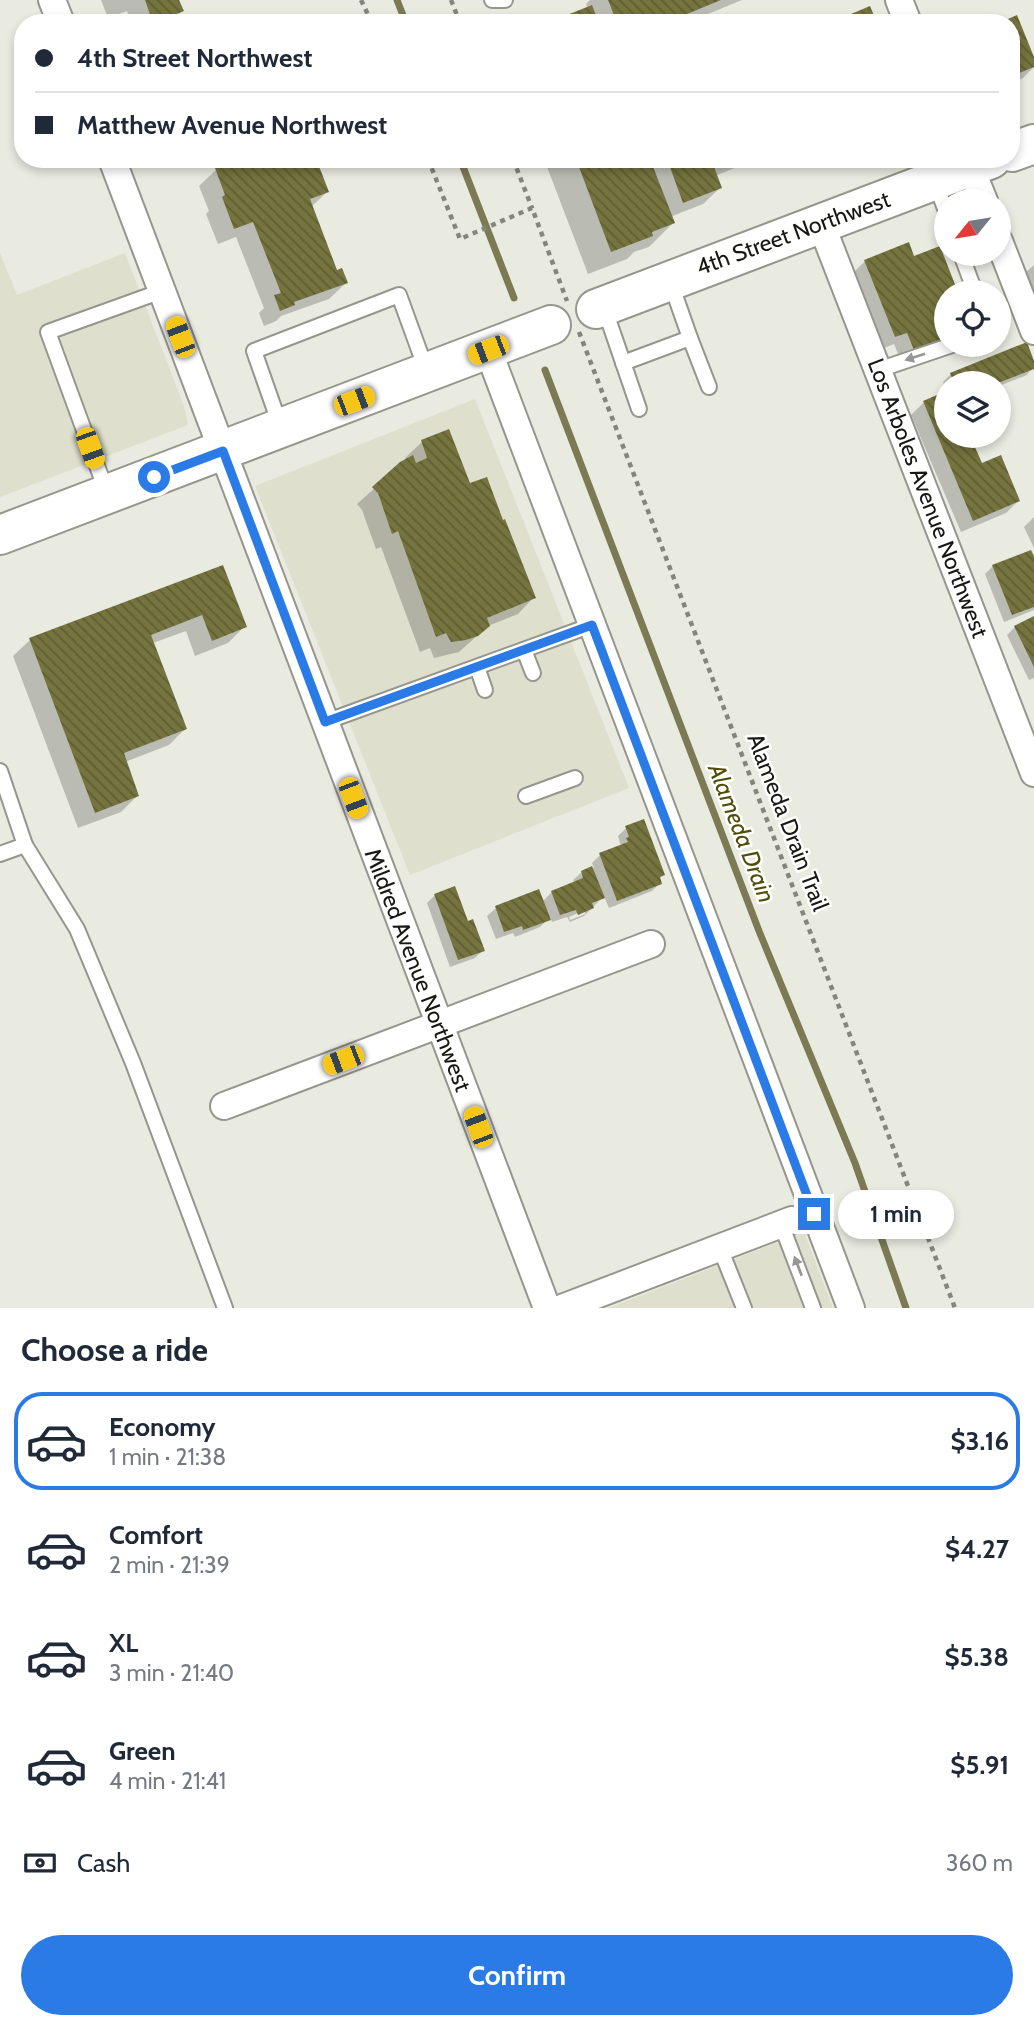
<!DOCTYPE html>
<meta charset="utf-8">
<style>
:root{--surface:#fff;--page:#f6f6f7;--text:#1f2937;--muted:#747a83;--line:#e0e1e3;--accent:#2a7be6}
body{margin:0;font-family:Cabin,sans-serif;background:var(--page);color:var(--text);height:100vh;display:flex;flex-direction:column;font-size:26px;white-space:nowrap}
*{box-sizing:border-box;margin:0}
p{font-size:23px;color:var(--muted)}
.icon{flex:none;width:38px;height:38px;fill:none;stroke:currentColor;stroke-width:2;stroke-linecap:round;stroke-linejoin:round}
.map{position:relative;height:1308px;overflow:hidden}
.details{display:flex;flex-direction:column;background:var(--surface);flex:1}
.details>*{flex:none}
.guide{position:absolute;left:14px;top:14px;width:1006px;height:154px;border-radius:28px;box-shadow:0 4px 10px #0003;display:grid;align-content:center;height:154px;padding:0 21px;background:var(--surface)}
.needle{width:46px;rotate:240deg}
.fabs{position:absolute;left:934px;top:189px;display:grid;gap:14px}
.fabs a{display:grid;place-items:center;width:77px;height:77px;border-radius:50%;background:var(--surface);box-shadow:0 4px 10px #0003;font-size:35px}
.end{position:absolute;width:32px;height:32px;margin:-16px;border:9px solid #2a7be6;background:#fff;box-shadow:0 0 0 4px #fff}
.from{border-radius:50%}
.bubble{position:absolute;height:49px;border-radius:24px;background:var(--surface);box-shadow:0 4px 10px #0003;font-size:23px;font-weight:800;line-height:49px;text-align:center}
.car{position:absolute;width:21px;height:42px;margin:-21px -10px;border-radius:9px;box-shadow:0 0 5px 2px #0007;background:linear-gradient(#f5c518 24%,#345 0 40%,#f5c518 0 76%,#345 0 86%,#f5c518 0)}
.guide b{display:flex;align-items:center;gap:24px;height:66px;font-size:26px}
.guide b+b{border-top:2px solid var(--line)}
.guide i{width:18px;height:18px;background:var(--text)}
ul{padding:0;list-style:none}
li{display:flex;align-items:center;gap:21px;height:98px;margin:0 14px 10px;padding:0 7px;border:4px solid transparent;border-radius:28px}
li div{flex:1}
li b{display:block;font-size:26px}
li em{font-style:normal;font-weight:800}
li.selected{border-color:var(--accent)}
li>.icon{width:63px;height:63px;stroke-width:1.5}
h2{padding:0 21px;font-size:32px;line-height:84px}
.pay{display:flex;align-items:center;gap:18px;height:77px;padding:0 21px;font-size:26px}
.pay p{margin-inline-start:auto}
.button{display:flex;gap:14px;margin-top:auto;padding:14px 21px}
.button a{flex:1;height:80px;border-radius:42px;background:var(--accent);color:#fff;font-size:28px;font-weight:800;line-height:80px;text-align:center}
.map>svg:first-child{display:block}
.built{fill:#dfdfce}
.shadow{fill:#0003;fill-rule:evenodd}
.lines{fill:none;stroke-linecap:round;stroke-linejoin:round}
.stream{stroke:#7b7a54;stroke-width:7}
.building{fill:url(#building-back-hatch)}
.service-casing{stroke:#96968d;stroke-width:18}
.minor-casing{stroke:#96968d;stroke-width:30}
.secondary-casing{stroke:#96968d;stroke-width:42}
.path{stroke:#84857e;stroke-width:4.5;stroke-dasharray:5 5;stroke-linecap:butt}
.service{stroke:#fff;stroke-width:14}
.minor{stroke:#fff;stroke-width:26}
.secondary{stroke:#fff;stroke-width:38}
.oneway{fill:#979795}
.route{stroke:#2a7be6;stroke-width:9}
.labels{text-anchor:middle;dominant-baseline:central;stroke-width:5;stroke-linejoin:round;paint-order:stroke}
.street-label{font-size:23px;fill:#171714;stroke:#fffffe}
.water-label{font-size:24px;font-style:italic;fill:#504d0a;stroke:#fffffe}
</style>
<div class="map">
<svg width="1034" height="1308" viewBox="0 0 1034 1308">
<defs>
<pattern id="building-back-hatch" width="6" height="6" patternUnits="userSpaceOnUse" patternTransform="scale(1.75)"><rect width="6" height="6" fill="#75743f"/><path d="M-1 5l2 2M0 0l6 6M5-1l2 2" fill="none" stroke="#5f5e34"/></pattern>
</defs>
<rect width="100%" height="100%" fill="#e9eae0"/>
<g class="built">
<path d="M0 253 17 295 125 253 184 406 188 425 0 497Z"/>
<path d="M475 399 629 788 410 875 255 486Z"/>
<path d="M804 1232 833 1308H609Z"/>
</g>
<g class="shadow">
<path d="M101 0H178L182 11 170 23H131L127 11 108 18Z"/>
<path d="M590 0H742L686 23H552L588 9 586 4Z"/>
<path d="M1016 17 1034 67 1023 78 1012 83V23Z"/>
<path d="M236 159H311L327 192 311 207 336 272 346 283 329 299 281 316 276 321 264 326 259 313 264 308 236 237 218 244 206 214 209 211 199 186 216 170 232 163Z"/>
<path d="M544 159H745L737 167 715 176 720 188 703 204 670 217 673 223 649 247 634 252 627 259 588 274Z"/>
<path d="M939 248 956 292H947V344L901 361 894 344 882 349 853 273 865 261 913 258Z"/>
<path d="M1034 265V320L1019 278Z"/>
<path d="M1034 365 1027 375 999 386V383H947V392L943 382 951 374Z"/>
<path d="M947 392V436H968L981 466 1018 501 1006 513 961 532 911 415 924 402Z"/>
<path d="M422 442 469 486 534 597 518 614 488 626 459 652 434 658 430 648 420 652 381 547 376 549 362 510 357 504 406 460 405 458Z"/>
<path d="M1034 517V548L1024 527Z"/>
<path d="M1034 561V610L1004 622 985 574 993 566Z"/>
<path d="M222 567 244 627 228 643 195 656 186 631 153 643 185 729 169 745 125 762 137 796 121 812 78 828 13 656 30 640Z"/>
<path d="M1034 618V678L1029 680 1007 635 1015 627Z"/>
<path d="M626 828 663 875 659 879 660 883 652 891 609 908 604 896 584 916 570 922 567 917 552 922 550 917 540 927 515 937 513 933 496 939 487 916 496 908 542 902 552 892 575 883 573 880 582 872 594 868 592 863 600 855 621 846 618 836ZM585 910V914L570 920 569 917Z"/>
<path d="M435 895 467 923 483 950 475 958 450 967 427 903Z"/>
</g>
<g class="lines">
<g class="stream">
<path d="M397 0 406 23"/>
<path d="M460 159 514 298"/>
<path d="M545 370 759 931 855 1163 906 1308"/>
</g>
</g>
<g class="building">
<path d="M145 0H179L184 11 153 23Z"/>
<path d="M608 0H721L665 23H617Z"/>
<path d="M592 5 599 23H547Z"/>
<path d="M870 6 877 23H830Z"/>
<path d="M1017 15 1034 57V67L1012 76V23H999Z"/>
<path d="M238 159 317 161 329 192 310 199 337 270 342 268 348 283 294 302 295 305 280 311 274 295 281 293 253 222 234 229 222 197 225 195 215 168Z"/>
<path d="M576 159H650L675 223 652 232 653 236 611 252Z"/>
<path d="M667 159H734V160L714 167 722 188 683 203Z"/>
<path d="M909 242 914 256 940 246 958 292H947V337L914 350 907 333 895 337 864 260Z"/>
<path d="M1027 342 1034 361V369L998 383H954L950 373Z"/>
<path d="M946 391 947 436H970L982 463 1001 455 1020 501 973 521 923 401Z"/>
<path d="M449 429 470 483 487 477 503 520 505 519 536 598 487 618 490 626 478 636 466 640 451 642 446 633 436 637 398 531 392 534 378 493 372 487 400 462 413 455 416 463 427 458 421 440Z"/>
<path d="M1031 550 1034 556V607L1012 615 992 565Z"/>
<path d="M223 565 247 627 212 641 202 615 151 635 187 729 124 753 139 796 95 813 29 638Z"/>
<path d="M1034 616V667L1014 626Z"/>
<path d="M644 819 665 875 660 877 662 884 617 901 599 853 628 842 626 838 629 837 625 826Z"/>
<path d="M592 866 605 898 592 903 594 908 578 915 576 910 560 915 551 891 583 878 581 871Z"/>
<path d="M455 886 468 921 473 919 485 951 458 960 434 894Z"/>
<path d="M539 889 551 920 523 930 522 926 504 932 495 906Z"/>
</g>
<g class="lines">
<g class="service-casing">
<g id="service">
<path d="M492 0H505"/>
<path d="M935 182 947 214"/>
<path d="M961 254 975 292"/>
<path d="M604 307 639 409"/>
<path d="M690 338 709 387"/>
<path d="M623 363 690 338 670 281"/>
<path d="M878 370 952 345"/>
<path d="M280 425 254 351 399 295 427 372"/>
<path d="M107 493 48 332 162 291"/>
<path d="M524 650 533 673"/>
<path d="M477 667 485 690"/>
<path d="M325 722 592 625"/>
<path d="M0 771 25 845 0 854"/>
<path d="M526 796 575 778"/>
<path d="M25 845 77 929 133 1063 225 1308"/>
<path d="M781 1224 813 1308"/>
<path d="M720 1248 744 1308"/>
</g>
</g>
<g class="minor-casing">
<g id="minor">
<path d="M52 0 61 23"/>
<path d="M899 0 908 23"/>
<path d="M112 159 547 1308"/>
<path d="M967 159 984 201"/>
<path d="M821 224 1034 773"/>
<path d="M999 241 1034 331"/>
<path d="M488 350 851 1308"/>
<path d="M224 1106 651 944"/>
<path d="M562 1308 792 1220"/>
</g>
</g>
<g class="secondary-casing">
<g id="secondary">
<path d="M1012 152 1034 144"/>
<path d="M596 309 991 159"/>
<path d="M0 535 551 325"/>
</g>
</g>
<g class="path">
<path d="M361 0 372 23"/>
<path d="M451 0 460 23"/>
<path d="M428 159 460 239 532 208 567 301"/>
<path d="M513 159 532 208"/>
<path d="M579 332 955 1308"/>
</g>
<use href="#service" class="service"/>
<use href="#minor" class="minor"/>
<use href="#secondary" class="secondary"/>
</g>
<defs><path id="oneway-solid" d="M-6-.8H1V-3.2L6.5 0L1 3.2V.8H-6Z" transform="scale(1.75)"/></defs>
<g class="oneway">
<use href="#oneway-solid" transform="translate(915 357) rotate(162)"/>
<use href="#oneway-solid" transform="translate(798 1266) rotate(-111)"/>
</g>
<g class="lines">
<path class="route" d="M154 477 223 451 325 722 592 625 814 1214"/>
</g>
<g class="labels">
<g class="street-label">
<text transform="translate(793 233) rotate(-20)">4th Street Northwest</text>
<text transform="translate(928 498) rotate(69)">Los Arboles Avenue Northwest</text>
<text transform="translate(788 822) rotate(69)">Alameda Drain Trail</text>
<text transform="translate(418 970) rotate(69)">Mildred Avenue Northwest</text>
</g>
<g class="water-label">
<text transform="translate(742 833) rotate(69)">Alameda Drain</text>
</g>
</g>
</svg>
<div class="fabs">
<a><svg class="needle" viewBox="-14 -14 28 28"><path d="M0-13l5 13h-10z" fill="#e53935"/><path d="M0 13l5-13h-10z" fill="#747a83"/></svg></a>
<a><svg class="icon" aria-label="locate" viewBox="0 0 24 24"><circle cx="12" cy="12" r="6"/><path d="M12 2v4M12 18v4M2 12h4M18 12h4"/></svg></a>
<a><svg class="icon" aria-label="layers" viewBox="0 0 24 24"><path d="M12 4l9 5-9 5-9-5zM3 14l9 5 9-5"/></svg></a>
</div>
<i class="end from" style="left:154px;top:477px"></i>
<i class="end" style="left:814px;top:1214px"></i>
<div class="bubble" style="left:838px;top:1190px;width:116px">1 min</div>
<i class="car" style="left:180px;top:337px;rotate:339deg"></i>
<i class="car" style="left:488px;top:350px;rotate:249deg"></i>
<i class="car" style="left:354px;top:401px;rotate:69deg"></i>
<i class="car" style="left:90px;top:448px;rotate:160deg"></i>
<i class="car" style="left:353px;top:798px;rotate:159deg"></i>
<i class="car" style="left:343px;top:1060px;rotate:249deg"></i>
<i class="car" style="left:478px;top:1127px;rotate:339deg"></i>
<div class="guide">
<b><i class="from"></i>4th Street Northwest</b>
<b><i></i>Matthew Avenue Northwest</b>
</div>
</div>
<section class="details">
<h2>Choose a ride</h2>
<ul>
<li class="selected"><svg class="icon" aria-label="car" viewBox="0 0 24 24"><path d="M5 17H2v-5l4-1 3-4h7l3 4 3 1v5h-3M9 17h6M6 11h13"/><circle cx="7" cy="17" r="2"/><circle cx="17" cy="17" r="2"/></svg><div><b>Economy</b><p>1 min · 21:38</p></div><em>$3.16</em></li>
<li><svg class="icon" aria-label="car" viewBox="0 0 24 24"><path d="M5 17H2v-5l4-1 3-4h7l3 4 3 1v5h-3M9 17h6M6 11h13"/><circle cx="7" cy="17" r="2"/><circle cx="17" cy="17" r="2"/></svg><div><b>Comfort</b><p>2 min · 21:39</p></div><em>$4.27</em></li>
<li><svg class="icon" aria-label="car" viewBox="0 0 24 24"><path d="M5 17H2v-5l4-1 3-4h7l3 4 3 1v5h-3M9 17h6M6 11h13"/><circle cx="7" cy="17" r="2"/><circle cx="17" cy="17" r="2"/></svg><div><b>XL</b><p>3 min · 21:40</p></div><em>$5.38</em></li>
<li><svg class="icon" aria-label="car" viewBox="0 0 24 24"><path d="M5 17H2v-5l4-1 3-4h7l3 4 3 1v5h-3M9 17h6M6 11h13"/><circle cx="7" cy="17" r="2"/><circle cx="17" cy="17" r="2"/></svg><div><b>Green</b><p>4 min · 21:41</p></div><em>$5.91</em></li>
</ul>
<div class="pay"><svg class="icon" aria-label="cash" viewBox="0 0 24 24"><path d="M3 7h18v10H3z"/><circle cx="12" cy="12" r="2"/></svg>Cash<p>360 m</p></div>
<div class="button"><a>Confirm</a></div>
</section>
